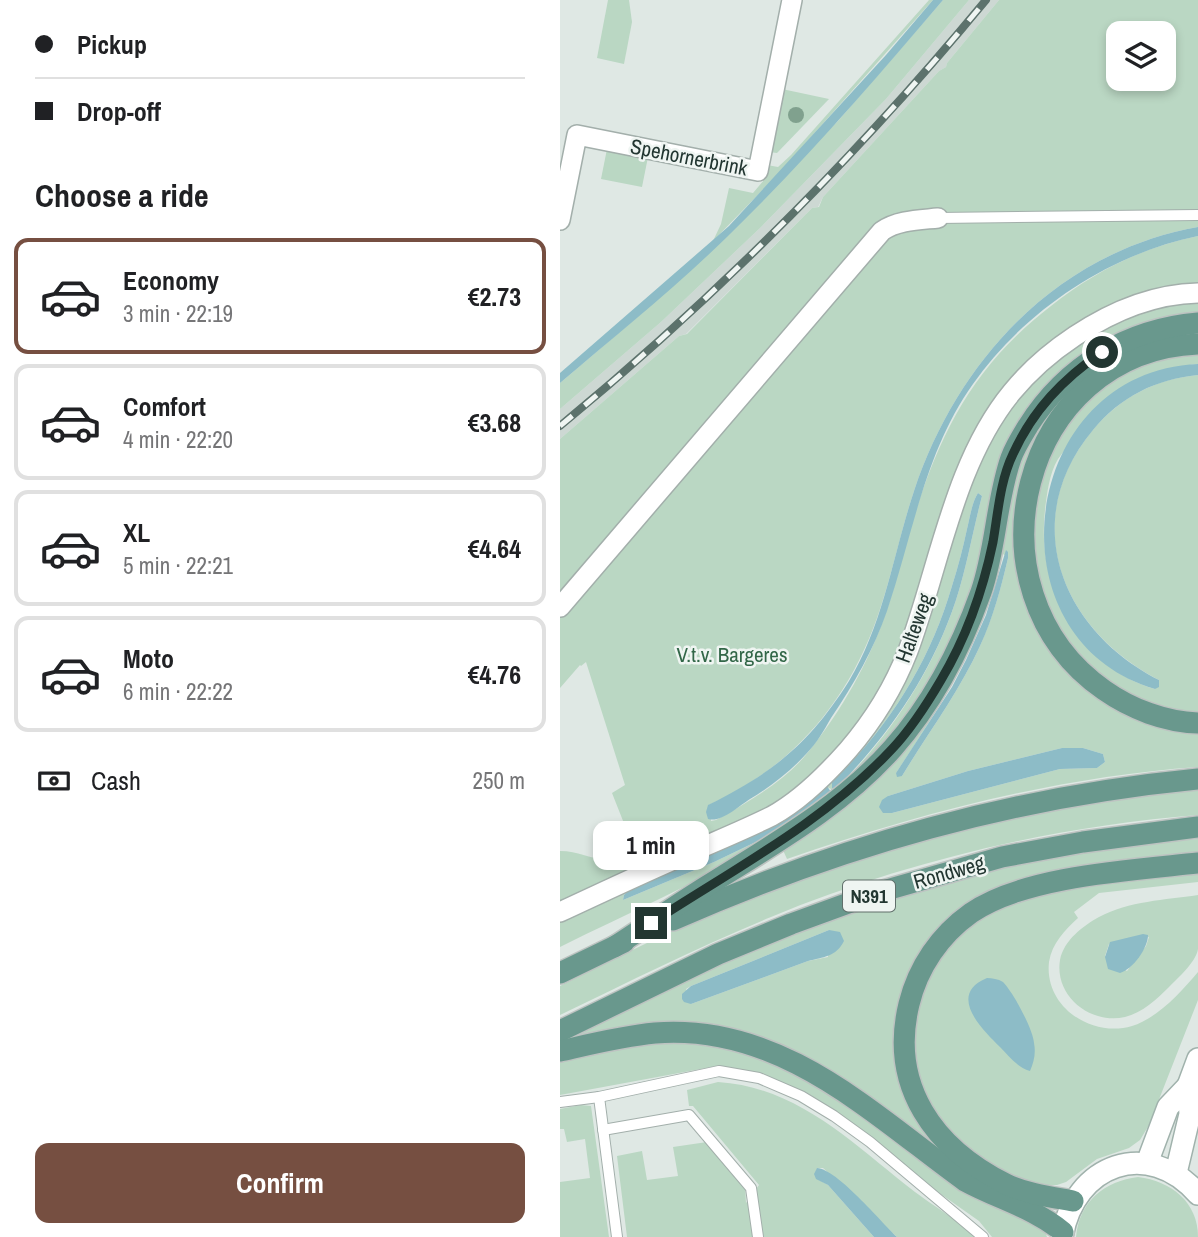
<!DOCTYPE html>
<meta charset="utf-8">
<style>
:root{--surface:#fff;--page:#f6f6f6;--text:#202124;--muted:#757577;--line:#e0e0e0;--accent:#764f41}
body{margin:0;font-family:"Archivo Narrow",sans-serif;background:var(--page);color:var(--text);height:100vh;display:flex;flex-direction:column;font-size:26px;white-space:nowrap}
*{box-sizing:border-box;margin:0}
p{font-size:23px;color:var(--muted)}
.icon{flex:none;width:38px;height:38px;fill:none;stroke:currentColor;stroke-width:2;stroke-linecap:round;stroke-linejoin:round}
.map{position:relative;flex:1;overflow:hidden}
.details{display:flex;flex-direction:column;background:var(--surface);width:560px}
.details>*{flex:none}
.hud{display:grid;align-content:center;height:154px;padding:0 35px;background:var(--surface)}
.fabs{position:absolute;left:546px;top:21px;display:grid;gap:14px}
.fabs a{display:grid;place-items:center;width:70px;height:70px;border-radius:14px;background:var(--surface);box-shadow:0 4px 10px #0003;font-size:35px}
.end{position:absolute;width:32px;height:32px;margin:-16px;border:9px solid #223631;background:#fff;box-shadow:0 0 0 4px #fff}
.from{border-radius:50%}
.bubble{position:absolute;height:49px;border-radius:14px;background:var(--surface);box-shadow:0 4px 10px #0003;font-size:23px;font-weight:700;line-height:49px;text-align:center}
.hud b{display:flex;align-items:center;gap:24px;height:66px;font-size:26px}
.hud b+b{border-top:2px solid var(--line)}
.hud i{width:18px;height:18px;background:var(--text)}
ul{padding:0;list-style:none}
li{display:flex;align-items:center;gap:21px;height:116px;margin:0 14px 10px;padding:0 21px;border:4px solid var(--line);border-radius:14px}
li div{flex:1}
li b{display:block;font-size:26px}
li em{font-style:normal;font-weight:700}
li.selected{border-color:var(--accent)}
li>.icon{width:63px;height:63px;stroke-width:1.5}
h2{padding:0 35px;font-size:32px;line-height:84px}
.pay{display:flex;align-items:center;gap:18px;height:77px;padding:0 35px;font-size:26px}
.pay p{margin-inline-start:auto}
.action{display:flex;gap:14px;margin-top:auto;padding:14px 35px}
.action a{flex:1;height:80px;border-radius:14px;background:var(--accent);color:#fff;font-size:28px;font-weight:700;line-height:80px;text-align:center}
main{display:flex;flex:1;min-height:0}
.map>svg:first-child{display:block}
.built{fill:#cdd8d3}
.green{fill:#bad7c3;fill-rule:evenodd}
.water{fill:#8dbcc7}
.lines{fill:none;stroke-linecap:round;stroke-linejoin:round}
.lane-casing{stroke:#a3afab;stroke-width:12}
.street-casing{stroke:#a3afab;stroke-width:22}
.secondary-casing{stroke:#a0b2ac;stroke-width:24}
.primary-casing{stroke:#bdc3c1;stroke-width:24}
.lane{stroke:#fff;stroke-width:10}
.street{stroke:#fff;stroke-width:19}
.secondary{stroke:#fff;stroke-width:21}
.primary{stroke:#69988d;stroke-width:21}
.rail-casing{stroke:#5c726c;stroke-width:8}
.rail{stroke:#eff5f2;stroke-width:5;stroke-dasharray:16;stroke-linecap:butt}
.tree{fill:#80a18e}
.route{stroke:#223631;stroke-width:9}
.labels{text-anchor:middle;dominant-baseline:central;stroke-width:5;stroke-linejoin:round;paint-order:stroke}
.shield{fill:#eff5f2;stroke:#606f6b;stroke-width:2}
.shield-label{font-size:19px;font-weight:bold;fill:#223631}
.street-label{font-size:21px;fill:#223631;stroke:#eff5f2}
.park-label{font-size:21px;fill:#326748;stroke:#eff5f2}
</style>
<main>
<section class="details">
<div class="hud">
<b><i class="from"></i>Pickup</b>
<b><i></i>Drop-off</b>
</div>
<h2>Choose a ride</h2>
<ul>
<li class="selected"><svg class="icon" aria-label="car" viewBox="0 0 24 24"><path d="M5 17H2v-5l4-1 3-4h7l3 4 3 1v5h-3M9 17h6M6 11h13"/><circle cx="7" cy="17" r="2"/><circle cx="17" cy="17" r="2"/></svg><div><b>Economy</b><p>3 min · 22:19</p></div><em>€2.73</em></li>
<li><svg class="icon" aria-label="car" viewBox="0 0 24 24"><path d="M5 17H2v-5l4-1 3-4h7l3 4 3 1v5h-3M9 17h6M6 11h13"/><circle cx="7" cy="17" r="2"/><circle cx="17" cy="17" r="2"/></svg><div><b>Comfort</b><p>4 min · 22:20</p></div><em>€3.68</em></li>
<li><svg class="icon" aria-label="car" viewBox="0 0 24 24"><path d="M5 17H2v-5l4-1 3-4h7l3 4 3 1v5h-3M9 17h6M6 11h13"/><circle cx="7" cy="17" r="2"/><circle cx="17" cy="17" r="2"/></svg><div><b>XL</b><p>5 min · 22:21</p></div><em>€4.64</em></li>
<li><svg class="icon" aria-label="car" viewBox="0 0 24 24"><path d="M5 17H2v-5l4-1 3-4h7l3 4 3 1v5h-3M9 17h6M6 11h13"/><circle cx="7" cy="17" r="2"/><circle cx="17" cy="17" r="2"/></svg><div><b>Moto</b><p>6 min · 22:22</p></div><em>€4.76</em></li>
</ul>
<div class="pay"><svg class="icon" aria-label="cash" viewBox="0 0 24 24"><path d="M3 7h18v10H3z"/><circle cx="12" cy="12" r="2"/></svg>Cash<p>250 m</p></div>
<div class="action"><a>Confirm</a></div>
</section>
<div class="map">
<svg width="638" height="1237" viewBox="0 0 638 1237">
<rect width="100%" height="100%" fill="#dfe8e4"/>
<path class="built" d="M409 0H439L387 63 386 67 379 71 263 197 258 207 252 208 126 334 119 336 0 439V409L101 322 199 229 326 99Z"/>
<g class="green">
<path d="M48 0H69L72 22 64 64 37 58Z"/>
<path d="M369 0H373L219 173 153 241 161 224 169 188 193 193 204 180 207 165 218 167 231 155Z"/>
<path d="M383 0H409L326 99 199 229 101 322 0 409V383L82 313 278 121Z"/>
<path d="M439 0H638V227C498 252 398 359 354 491 340 533 332 576 317 618 287 703 231 768 149 805L151 821 156 820C188 802 227 780 249 751 282 710 309 662 326 612 335 587 341 561 348 536 377 439 409 369 491 306 535 271 583 247 638 236V287L570 300 430 408 324 686 283 744 256 774 215 805 0 905V851C27 851 41 869 66 851L69 836 52 793 65 785 26 662 21 666 20 665 0 688V612L342 218 0 602V439L119 336 127 334 246 214 252 208 259 207 263 197 379 71 386 67 387 63ZM558 33H604V79H558Z"/>
<path d="M222 89 269 99 217 153 209 152Z"/>
<path d="M47 149 88 157 82 187 41 179Z"/>
<path d="M638 300V317C541 326 465 382 437 477 426 516 424 557 412 596 395 650 363 704 325 746 237 842 115 890 0 947V920C24 909 47 896 71 885 148 853 229 827 286 764 364 677 368 587 408 485 450 378 522 315 638 300ZM418 493 422 496C413 530 407 566 396 600 373 670 333 732 281 784L275 789 272 788V782C329 727 370 662 392 586 398 567 403 548 407 529 410 517 412 502 418 493ZM267 787 271 789V792L223 829 154 862 63 900 64 895 73 888C142 858 208 834 267 787Z"/>
<path d="M638 329V337L543 368 458 502 456 542 503 662 638 730V767C497 777 360 813 227 859L222 848 369 708 451 475 491 402 559 349ZM443 554 448 558C441 588 433 617 420 646 399 692 368 733 342 776L336 773C386 698 421 643 443 554ZM502 748H523L543 754 545 762 537 768 500 769 332 813 328 796 408 771Z"/>
<path d="M638 349V364C625 364 584 377 572 383 559 389 548 406 538 417 526 430 508 444 498 459 489 474 487 494 485 510 476 587 518 666 595 689L599 680C502 630 457 522 532 431 559 398 595 379 638 375V715L591 707 552 687 496 629 470 558 484 461 526 400 568 369Z"/>
<path d="M638 789V815C495 826 344 862 211 917 140 946 70 981 0 1015V986C96 938 193 889 296 857 408 823 522 804 638 789Z"/>
<path d="M638 839V857L436 891 346 987 361 1123 492 1206 489 1211 185 1038H22L20 1030C111 986 201 943 297 909 406 871 523 848 638 839ZM269 930 268 957 248 961 131 1004 126 989 131 986Z"/>
<path d="M638 868V882L539 893 514 912 518 918C505 930 492 943 489 962 484 1007 532 1038 572 1026 598 1018 621 992 638 972V1000L589 1125 580 1140 569 1148 537 1159 506 1182 497 1185H474L426 1166 370 1112 350 1046 362 980 410 920 469 895Z"/>
<path d="M638 895C638 913 638 932 638 949 636 962 618 978 609 987 597 999 582 1013 565 1017 531 1025 494 996 500 960 504 940 523 926 539 917 569 901 605 900 638 895ZM589 937 586 946 567 971 545 956 549 944Z"/>
<path d="M81 1041 163 1045 217 1061 466 1215 485 1231 487 1237H432L419 1221 375 1190 275 1111 247 1093 206 1076 157 1066 0 1095V1062L34 1051Z"/>
<path d="M158 1082C239 1087 294 1145 355 1192 371 1204 402 1223 414 1237H337L263 1168H257L256 1178 268 1185 314 1237H67L57 1156 82 1151 87 1180 118 1176 113 1147 147 1142 185 1186 186 1203 199 1185 133 1106H129L127 1090Z"/>
<path d="M21 1105 31 1106 49 1237H0V1182L30 1178 25 1139 7 1142 4 1129H0V1109Z"/>
<path d="M578 1177C611 1181 638 1202 638 1237H516C519 1201 545 1181 578 1177Z"/>
</g>
<g class="water">
<path d="M373 0H383C314 81 244 162 168 236 115 288 56 335 0 383V373L169 226 326 55Z"/>
<path d="M638 227V236C550 254 465 310 413 384 365 451 353 534 327 611 314 649 294 684 271 718 264 730 257 743 247 753 231 771 210 787 190 799 179 806 161 823 148 819L146 812 148 805C213 773 250 743 289 681 324 623 333 554 354 491 398 359 498 252 638 227Z"/>
<path d="M638 364V375C596 379 560 397 533 430 457 521 502 631 599 680V687L595 689C425 639 459 371 638 364Z"/>
<path d="M418 493 422 496C413 530 407 566 396 600 372 673 329 736 275 789L272 788V782C329 727 370 662 392 586 398 567 403 548 407 529 410 517 412 502 418 493Z"/>
<path d="M446 550 448 552V558C441 588 433 618 420 646 399 692 368 733 342 776L337 777 336 773 392 687 406 660 426 615Z"/>
<path d="M502 748H523L543 754 545 762 537 768 500 769 332 813H323L319 807 322 800 328 796 408 771Z"/>
<path d="M267 786 271 792 223 829 154 862 63 900 64 895 69 890 201 832Z"/>
<path d="M269 930 280 932 284 941C276 957 263 957 248 961L131 1004 124 1002 122 999V994L131 986Z"/>
<path d="M583 934 588 935C588 948 573 969 560 973L548 969 545 957 550 942Z"/>
<path d="M427 978C432 978 438 979 443 982 453 992 473 1029 474 1043 476 1053 474 1062 470 1071 458 1068 449 1056 440 1047 423 1030 386 995 427 978Z"/>
<path d="M257 1168C277 1169 321 1222 337 1237H314L268 1185 256 1179 254 1174Z"/>
</g>
<g class="lines">
<g class="lane-casing">
<g id="lane">
<path d="M378 218 638 215"/>
<path d="M39 1097 57 1237"/>
<path d="M0 1102 39 1097 159 1071 199 1078 241 1096 274 1116 310 1142 423 1237"/>
<path d="M43 1130 129 1115 191 1188 198 1237"/>
</g>
</g>
<g class="street-casing">
<g id="street">
<path d="M0 220 17 135 198 171 232 0"/>
<path d="M0 607 322 231C338 220 359 220 378 218"/>
<path d="M0 912C41 893 83 873 125 855 154 842 184 830 212 816 241 800 266 775 288 750 313 721 334 687 348 651 379 568 394 462 452 392 470 370 491 352 515 336 551 312 594 294 638 293"/>
</g>
</g>
<g class="secondary-casing">
<g id="secondary">
<path d="M587 1163 608 1107 628 1086"/>
<path d="M616 1173 630 1114 628 1086 638 1059"/>
<path d="M502 1237C514 1164 588 1137 638 1194"/>
</g>
</g>
<g class="primary-casing">
<g id="primary">
<path d="M638 344C460 351 401 590 544 690 571 709 605 722 638 723"/>
<path d="M113 920C283 845 453 797 638 779"/>
<path d="M54 947C85 927 115 906 147 886 212 845 281 807 333 748 372 704 401 648 421 592 436 549 436 501 451 458 455 447 462 436 468 426 506 366 567 329 638 323"/>
<path d="M0 973 64 942"/>
<path d="M0 1031 158 954 231 924 316 893 442 857 523 842 638 827"/>
<path d="M0 1051C31 1044 63 1036 95 1033 221 1023 311 1113 405 1181 438 1199 474 1208 503 1232"/>
<path d="M513 1201C491 1197 467 1194 446 1184 374 1148 329 1086 349 1004 358 967 380 935 411 913 464 876 573 870 638 863"/>
</g>
</g>
<use href="#lane" class="lane"/>
<use href="#street" class="street"/>
<use href="#secondary" class="secondary"/>
<use href="#primary" class="primary"/>
<g class="rail-casing">
<path id="rail" d="M0 426C155 298 298 155 426 0"/>
</g>
<use href="#rail" class="rail"/>
</g>
<circle class="tree" cx="236" cy="115" r="8"/>
<g class="lines">
<path class="route" d="M91 923C174 869 264 822 332 749 351 729 367 704 381 680 406 638 423 590 433 542 438 513 440 481 453 454 473 410 503 379 542 352"/>
</g>
<g class="labels">
<rect class="shield" x="283" y="880.5" width="52" height="31" rx="5"/>
<g class="shield-label">
<text x="309" y="896">N391</text>
</g>
<g class="street-label">
<text transform="translate(129 157) rotate(11)">Spehornerbrink</text>
<text transform="translate(354 628) rotate(-70)">Halteweg</text>
<text transform="translate(389 872) rotate(-16)">Rondweg</text>
</g>
<g class="park-label">
<text x="172" y="654">V.t.v. Bargeres</text>
</g>
</g>
</svg>
<div class="fabs">
<a><svg class="icon" aria-label="layers" viewBox="0 0 24 24"><path d="M12 4l9 5-9 5-9-5zM3 14l9 5 9-5"/></svg></a>
</div>
<i class="end from" style="left:542px;top:352px"></i>
<i class="end" style="left:91px;top:923px"></i>
<div class="bubble" style="left:33px;top:821px;width:116px">1 min</div>
</div>
</main>
